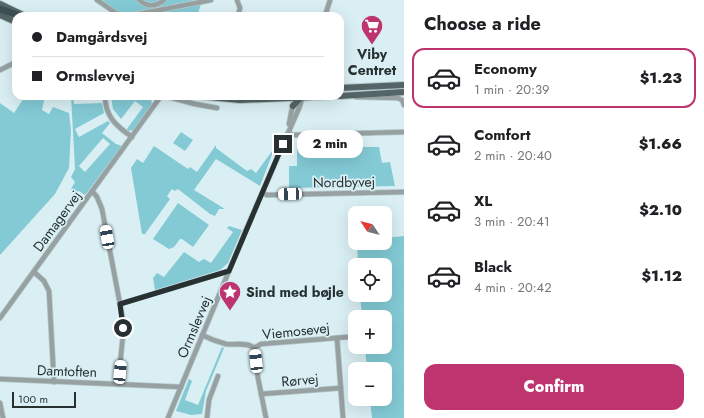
<!DOCTYPE html>
<meta charset="utf-8">
<style>
:root{--surface:#fff;--page:#f6f6f6;--text:#202124;--muted:#757577;--line:#e0e0e0;--accent:#bd346f}
body{margin:0;font-family:Jost,sans-serif;background:var(--page);color:var(--text);height:100vh;display:flex;flex-direction:column;font-size:15px;white-space:nowrap}
*{box-sizing:border-box;margin:0}
p{font-size:13px;color:var(--muted)}
.icon{flex:none;width:22px;height:22px;fill:none;stroke:currentColor;stroke-width:2;stroke-linecap:round;stroke-linejoin:round}
.map{position:relative;flex:1;overflow:hidden}
.panel{display:flex;flex-direction:column;background:var(--surface);width:300px}
.panel>*{flex:none}
.top-card{position:absolute;left:12px;top:12px;width:332px;height:88px;border-radius:12px;box-shadow:0 4px 16px #0002;display:grid;align-content:center;height:88px;padding:0 20px;background:var(--surface)}
.needle{width:26px;rotate:306deg}
.tools{position:absolute;left:348px;top:206px;display:grid;gap:8px}
.tools a{display:grid;place-items:center;width:44px;height:44px;border-radius:8px;background:var(--surface);box-shadow:0 4px 16px #0002;font-size:20px}
.scale{position:absolute;left:12px;bottom:10px;width:64px;box-sizing:border-box;padding-left:4px;border:2px solid #283132;border-top:0;font-size:11px;line-height:14px;white-space:nowrap;color:#283132;-webkit-text-stroke:3px #d9eff3;paint-order:stroke}
.end{position:absolute;width:18px;height:18px;margin:-9px;border:5px solid #283132;background:#fff;box-shadow:0 0 0 2px #fff}
.from{border-radius:50%}
.bubble{position:absolute;height:28px;border-radius:12px;background:var(--surface);box-shadow:0 4px 16px #0002;font-size:13px;font-weight:800;line-height:28px;text-align:center}
.car{position:absolute;width:12px;height:24px;margin:-12px -6px;border-radius:5px;box-shadow:0 0 3px 1px #0007;background:linear-gradient(#fff 24%,#345 0 40%,#fff 0 76%,#345 0 86%,#fff 0)}
.top-card b{display:flex;align-items:center;gap:14px;height:38px;font-size:15px}
.top-card b+b{border-top:1px solid var(--line)}
.top-card i{width:10px;height:10px;background:var(--text)}
ul{padding:0;list-style:none}
li{display:flex;align-items:center;gap:12px;height:60px;margin:0 8px 6px;padding:0 12px;border:2px solid transparent;border-radius:12px}
li div{flex:1}
li b{display:block;font-size:15px}
li em{font-style:normal;font-weight:800}
li.active{border-color:var(--accent)}
li>.icon{width:36px;height:36px;stroke-width:1.5}
h2{padding:0 20px;font-size:18px;line-height:48px}
.primary-button{display:flex;gap:8px;margin-top:auto;padding:8px 20px}
.primary-button a{flex:1;height:46px;border-radius:12px;background:var(--accent);color:#fff;font-size:16px;font-weight:800;line-height:46px;text-align:center}
main{display:flex;flex:1;min-height:0}
.map>svg:first-child{display:block}
.green{fill:#83cad5;fill-rule:evenodd}
.lines{fill:none;stroke-linecap:round;stroke-linejoin:round}
.minor-casing{stroke:#b6c9cc;stroke-width:6}
.major-casing{stroke:#b6c9cc;stroke-width:8}
.highway-casing{stroke:#b6c9cc;stroke-width:9}
.minor{stroke:#98a1a2;stroke-width:4.5}
.major{stroke:#546467;stroke-width:6}
.highway{stroke:#3c4f52;stroke-width:7}
.route{stroke:#283132;stroke-width:5}
.labels{text-anchor:middle;dominant-baseline:central;stroke-width:3.5;stroke-linejoin:round;paint-order:stroke}
.poi-label{font-size:14px;font-weight:bold;fill:#283132;stroke:#d9eff3}
.street-label{font-size:14px;fill:#283132;stroke:#d9eff3}
</style>
<main>
<div class="map">
<svg width="404" height="418" viewBox="0 0 404 418">
<rect width="100%" height="100%" fill="#d9eff3"/>
<g class="green">
<path d="M101 0H196L124 14 116 11Z"/>
<path d="M201 4 197 16H154V13Z"/>
<path d="M25 96H45L42 110 49 114 53 107 69 113 71 130 69 168 55 194 0 255V103L14 113Z"/>
<path d="M71 96H79L73 97 74 104 102 103 104 113 75 129 79 137 108 121 110 123 102 133 116 144 122 146 85 195 79 191 76 194 71 189 75 182 71 177 75 169ZM103 138 110 144 85 172 79 166Z"/>
<path d="M111 96H148L151 97 152 105 134 130 128 131 127 129 143 107 135 101 121 119 113 109Z"/>
<path d="M181 132 193 140 185 151 173 143Z"/>
<path d="M216 145V148L247 171 251 169 256 173 275 147 260 186 216 159 194 190 225 209H219L215 216 210 214 178 189 175 191 172 189 167 196 170 199 145 234H142L131 168 137 159 143 163 154 146 188 169 190 167 197 172Z"/>
<path d="M357 147H379L382 163 390 162 395 186 289 188V166H297V148H320V152H327V149L348 148 349 151H356Z"/>
<path d="M178 203 209 225 193 247 182 239H180L174 247 169 249 153 239Z"/>
<path d="M229 226 242 230 228 263 220 270 155 290 153 278 157 273 164 277 184 252 199 262 204 259 211 263 233 232 227 228Z"/>
<path d="M404 236V418H372L370 399H385V369H367L365 347H385V317H362L360 295H385V265H358L357 243H385V238Z"/>
<path d="M222 347 224 348 206 391 202 414 191 415 176 411 189 379 192 381 185 400 198 405Z"/>
</g>
<g class="lines">
<g class="minor-casing">
<g id="minor">
<path d="M97 0 116 13 125 16"/>
<path d="M139 0C147 7 156 7 164 0"/>
<path d="M237 0 240 8 238 16"/>
<path d="M128 16 211 0"/>
<path d="M325 16 330 0"/>
<path d="M0 70 16 62"/>
<path d="M105 96C105 116 116 126 132 137"/>
<path d="M165 96 195 104 217 108"/>
<path d="M356 97 398 98 402 100 404 105"/>
<path d="M289 124 293 104"/>
<path d="M287 134 294 135 404 132"/>
<path d="M92 191 97 197 102 209 123 320V335L118 384"/>
<path d="M262 193 267 195 404 192"/>
<path d="M34 272 44 281 49 291 54 382"/>
<path d="M120 304 229 271"/>
<path d="M0 318 161 96"/>
<path d="M202 335C210 339 218 342 226 344 235 345 248 342 254 348"/>
<path d="M337 338 343 418"/>
<path d="M254 348 261 344 348 337"/>
<path d="M254 348 258 378 266 418"/>
<path d="M0 379 181 387"/>
<path d="M261 394 341 388"/>
<path d="M0 403 3 418"/>
<path d="M168 418 246 230 299 108 303 96"/>
<path d="M207 418 209 400 218 376"/>
</g>
</g>
<g class="major-casing">
<g id="major">
<path d="M0 4 25 16"/>
<path d="M0 15 16 22"/>
<path d="M340 88 404 85"/>
<path d="M199 96 240 100 335 96"/>
<path d="M340 96 404 92"/>
<path d="M293 106 301 97"/>
</g>
</g>
<g class="highway-casing">
<path id="highway" d="M0 9 20 16"/>
</g>
<use href="#minor" class="minor"/>
<use href="#major" class="major"/>
<use href="#highway" class="highway"/>
</g>
<g class="lines">
<path class="route" d="M123 328 120 304 229 271 283 144"/>
</g>
<defs>
<g id="supermarket-pin" transform="scale(1.15)"><path d="M0 17L-7.5 6A9.5 9.5 0 1 1 7.5 6Z" fill="#bd346f" stroke="#d9eff3"/><path d="M-6-5.5h2.5l.6 2H6L4.5 2H-2.5L-4.4-4H-6ZM-1.5 3.2a1.3 1.3 0 1 0 .1 0ZM3 3.2a1.3 1.3 0 1 0 .1 0Z" fill="#fff"/></g>
<g id="sight-pin" transform="scale(1.15)"><path d="M0 17L-7.5 6A9.5 9.5 0 1 1 7.5 6Z" fill="#bd346f" stroke="#d9eff3"/><path d="M0-6L1.8-2.2L6-1.7L2.9 1.2L3.7 5.4L0 3.3L-3.7 5.4L-2.9 1.2L-6-1.7L-1.8-2.2Z" fill="#fff"/></g>
</defs>
<g fill-rule="evenodd">
<use href="#supermarket-pin" x="372" y="26"/>
<use href="#sight-pin" x="230" y="292"/>
</g>
<g class="labels">
<g class="poi-label">
<text x="372" y="54">Viby<tspan x="372" dy="16">Centret</tspan></text>
<text x="246" y="292" text-anchor="start">Sind med bøjle</text>
</g>
<g class="street-label">
<text transform="translate(344 182) rotate(-1)">Nordbyvej</text>
<text transform="translate(57 221) rotate(-54)">Damagervej</text>
<text transform="translate(194 327) rotate(-67)">Ormslevvej</text>
<text transform="translate(296 331) rotate(-6)">Viemosevej</text>
<text transform="translate(67 371) rotate(2)">Damtoften</text>
<text transform="translate(300 380) rotate(-5)">Rørvej</text>
</g>
</g>
</svg>
<div class="tools">
<a><svg class="needle" viewBox="-14 -14 28 28"><path d="M0-13l5 13h-10z" fill="#e53935"/><path d="M0 13l5-13h-10z" fill="#757577"/></svg></a>
<a><svg class="icon" aria-label="locate" viewBox="0 0 24 24"><circle cx="12" cy="12" r="6"/><path d="M12 2v4M12 18v4M2 12h4M18 12h4"/></svg></a>
<a>+</a>
<a>−</a>
</div>
<div class="scale">100 m</div>
<i class="end from" style="left:123px;top:328px"></i>
<i class="end" style="left:283px;top:144px"></i>
<div class="bubble" style="left:297px;top:130px;width:66px">2 min</div>
<i class="car" style="left:290px;top:194px;rotate:268deg"></i>
<i class="car" style="left:107px;top:237px;rotate:350deg"></i>
<i class="car" style="left:256px;top:361px;rotate:354deg"></i>
<i class="car" style="left:120px;top:372px;rotate:5deg"></i>
<div class="top-card">
<b><i class="from"></i>Damgårdsvej</b>
<b><i></i>Ormslevvej</b>
</div>
</div>
<section class="panel">
<h2>Choose a ride</h2>
<ul>
<li class="active"><svg class="icon" aria-label="car" viewBox="0 0 24 24"><path d="M5 17H2v-5l4-1 3-4h7l3 4 3 1v5h-3M9 17h6M6 11h13"/><circle cx="7" cy="17" r="2"/><circle cx="17" cy="17" r="2"/></svg><div><b>Economy</b><p>1 min · 20:39</p></div><em>$1.23</em></li>
<li><svg class="icon" aria-label="car" viewBox="0 0 24 24"><path d="M5 17H2v-5l4-1 3-4h7l3 4 3 1v5h-3M9 17h6M6 11h13"/><circle cx="7" cy="17" r="2"/><circle cx="17" cy="17" r="2"/></svg><div><b>Comfort</b><p>2 min · 20:40</p></div><em>$1.66</em></li>
<li><svg class="icon" aria-label="car" viewBox="0 0 24 24"><path d="M5 17H2v-5l4-1 3-4h7l3 4 3 1v5h-3M9 17h6M6 11h13"/><circle cx="7" cy="17" r="2"/><circle cx="17" cy="17" r="2"/></svg><div><b>XL</b><p>3 min · 20:41</p></div><em>$2.10</em></li>
<li><svg class="icon" aria-label="car" viewBox="0 0 24 24"><path d="M5 17H2v-5l4-1 3-4h7l3 4 3 1v5h-3M9 17h6M6 11h13"/><circle cx="7" cy="17" r="2"/><circle cx="17" cy="17" r="2"/></svg><div><b>Black</b><p>4 min · 20:42</p></div><em>$1.12</em></li>
</ul>
<div class="primary-button"><a>Confirm</a></div>
</section>
</main>
